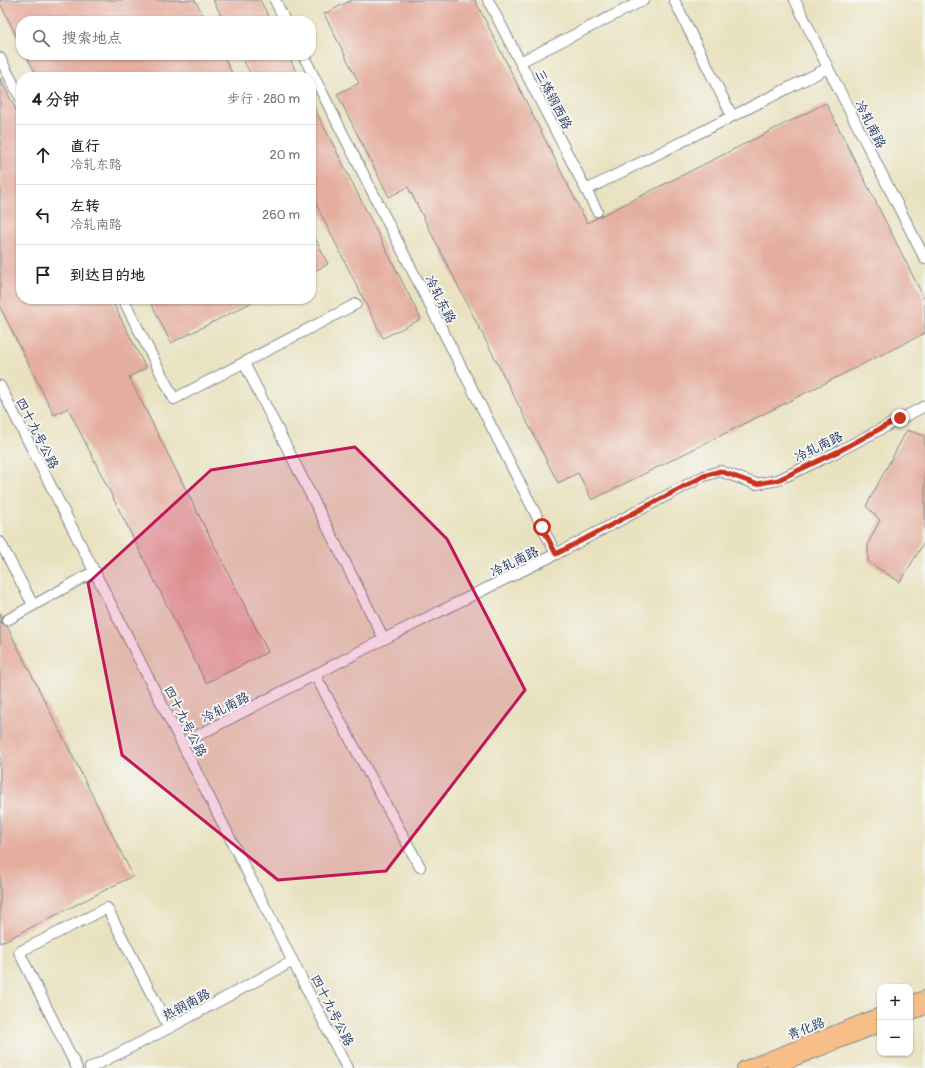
<!DOCTYPE html>
<html lang="zh">
<head>
<meta charset="utf-8">
<style>
  body { margin:0; font-family:Pangolin,"LXGW WenKai TC",sans-serif; background:#f6f6f6; color:#222 }
  .controls { position:absolute; right:12px; bottom:12px; display:grid; overflow:hidden; border-radius:8px; box-shadow:0 1px 3px #0004 }
  .controls button { width:36px; height:36px; display:grid; place-items:center; padding:0; border:0; border-bottom:1px solid #e0e0e0; background:#fff; color:#222; font:20px sans-serif }
  .stop { position:absolute; width:12px; height:12px; margin:-9px; border:3px solid #c8321e; border-radius:50%; background:#fff }
  .stop.end { background:#c8321e; border-color:#fff; box-shadow:0 1px 4px #0008 }
  .list { margin:0; padding:0; list-style:none }
  h2 { display:flex; justify-content:space-between; align-items:center; height:52px; margin:0; padding:0 16px; font-size:17px }
  h2 small { font-size:13px; font-weight:400; color:#767676 }
  .list li { display:grid; grid-template-columns:26px 1fr auto; gap:12px; align-items:center; box-sizing:border-box; height:60px; padding:0 16px; border-top:1px solid #e0e0e0 }
  .list b { display:block; font-size:15px; white-space:nowrap }
  .list p { margin:0; font-size:13px; white-space:nowrap; color:#767676 }
  .list em { font-size:13px; font-style:normal; color:#767676 }
  .icon { flex:none; width:22px; height:22px; fill:none; stroke:currentColor; stroke-width:2; stroke-linecap:round; stroke-linejoin:round }
  .map { position:relative; flex:none; width:925px; height:1068px; overflow:hidden }
  .search { position:absolute; background:#fff; box-shadow:0 1px 3px #0004; left:16px; top:16px; width:300px; height:44px; display:flex; align-items:center; gap:10px; box-sizing:border-box; padding:0 14px; border-radius:16px; color:#767676; font-size:15px }
  .panel { position:absolute; background:#fff; box-shadow:0 1px 3px #0004; left:16px; top:72px; width:300px; height:232px; border-radius:16px }
  .map>svg:first-child { display:block }
  .building { fill:#e4ad9e }
  .lines { fill:none; stroke-linecap:round; stroke-linejoin:round }
  .minor-casing { stroke:#82888f; stroke-width:12 }
  .major-casing { stroke:#82888f; stroke-width:14 }
  .minor { stroke:#fff; stroke-width:10 }
  .major { stroke:#f7be87; stroke-width:12 }
  .route { stroke:#c8321e; stroke-width:5 }
  .marked { fill:#c2185b; fill-opacity:0.2; stroke:#c2185b; stroke-width:3; stroke-linejoin:round }
  .labels { text-anchor:middle; stroke-width:4; stroke-linejoin:round; paint-order:stroke }
  .street-label { font-size:13px; fill:#1b2f5e; stroke:#f6f6f2 }
</style>
</head>
<body>
<div class="map">
<svg width="925" height="1068" viewBox="0 0 925 1068">
  <rect width="100%" height="100%" fill="#f6f6f2"/>
  <filter id="ink" filterUnits="userSpaceOnUse"><feTurbulence type="fractalNoise" baseFrequency=".025" numOctaves="2"/><feDisplacementMap in="SourceGraphic" scale="8" xChannelSelector="R" yChannelSelector="G"/><feConvolveMatrix kernelMatrix="1 2 1 2 8 2 1 2 1" color-interpolation-filters="sRGB"/></filter>
  <filter id="wash" filterUnits="userSpaceOnUse"><feTurbulence type="fractalNoise" baseFrequency=".012" numOctaves="4" result="noise"/><feDisplacementMap in="SourceGraphic" scale="16" xChannelSelector="R" yChannelSelector="G"/><feGaussianBlur stdDeviation="0.9" result="paint"/><feColorMatrix in="noise" values="0 0 0 0 0 0 0 0 0 0 0 0 0 0 0 0 0 1.4 0 .05"/><feComposite in="paint" operator="in"/></filter>
  <g filter="url(#wash)">
    <rect width="100%" height="100%" fill="#e9e2c0"/>
    <g id="blocks">
      <g class="building">
        <path d="M0,0H195L206,21H21V45L0,3Z"/>
        <path d="M213,0H260L271,21H224Z"/>
        <path d="M352,0H475L587,223L826,103L925,300V333L592,500L578,473L558,483L408,187L389,197L337,94L359,83L324,14Z"/>
        <path d="M26,55H223L234,77H37Z"/>
        <path d="M241,55H288L299,77H252Z"/>
        <path d="M0,78L21,120V299H111L146,368L129,377L268,652L206,683L68,408L54,415L0,307Z"/>
        <path d="M311,101L421,319L383,338L311,194Z"/>
        <path d="M311,230L328,264L311,273Z"/>
        <path d="M149,299H259L171,343Z"/>
        <path d="M907,430L925,436V541L900,582L868,562V544L880,520L866,506Z"/>
        <path d="M0,613L2,616L1,623L7,626L133,876L0,943Z"/>
      </g>
    </g>
  </g>
  <g filter="url(#ink)">
    <use href="#blocks" fill-opacity="0" stroke="#82888f" stroke-width="1"/>
    <g class="lines">
      <defs>
        <g id="minor">
          <path d="M275,0L285,21"/>
          <path d="M488,0L597,211"/>
          <path d="M674,0L732,116"/>
          <path d="M795,0L828,68L925,259"/>
          <path d="M303,55L556,554"/>
          <path d="M0,58L21,99"/>
          <path d="M520,62L644,0"/>
          <path d="M586,190L828,68"/>
          <path d="M123,299L174,399L356,304"/>
          <path d="M244,363L384,639"/>
          <path d="M0,386L347,1068"/>
          <path d="M0,542L33,605"/>
          <path d="M7,620L95,571"/>
          <path d="M315,675L420,867"/>
          <path d="M183,743L384,639L556,554L704,476L720,471L756,484L778,480L839,451L925,406"/>
          <path d="M77,1068L19,952L107,908L169,1028"/>
          <path d="M90,1068L169,1028L293,961"/>
        </g>
        <g id="major">
          <path d="M910,1002L925,997"/>
          <path d="M910,1014L925,1008"/>
          <path d="M743,1068L880,1014"/>
          <path d="M773,1068L880,1026"/>
        </g>
      </defs>
      <use href="#minor" class="minor-casing"/>
      <use href="#major" class="major-casing"/>
      <use href="#minor" class="minor"/>
      <use href="#major" class="major"/>
    </g>
  </g>
  <g class="lines" filter="url(#ink)">
    <path class="route" d="M542,527L556,554L704,476L720,471L756,484L778,480L839,451L900,418"/>
  </g>
  <path class="marked" d="M355,447L447,539L525,690L386,871L278,880L122,755L88,583L211,470Z"/>
  <g class="labels">
    <g class="street-label">
      <text transform="translate(554 99) rotate(63)" y="5">三炼钢西路</text>
      <text transform="translate(871 124) rotate(63)" y="5">冷轧南路</text>
      <text transform="translate(441 299) rotate(63)" y="5">冷轧东路</text>
      <text transform="translate(38 433) rotate(63)" y="5">四十九号公路</text>
      <text transform="translate(818 446) rotate(-26)" y="5">冷轧南路</text>
      <text transform="translate(514 561) rotate(-26)" y="5">冷轧南路</text>
      <text transform="translate(225 707) rotate(-27)" y="5">冷轧南路</text>
      <text transform="translate(186 721) rotate(63)" y="5">四十九号公路</text>
      <text transform="translate(186 1004) rotate(-28)" y="5">热钢南路</text>
      <text transform="translate(333 1010) rotate(63)" y="5">四十九号公路</text>
      <text transform="translate(806 1028) rotate(-21)" y="5">青化路</text>
    </g>
  </g>
</svg>
<div class="controls">
<button>+</button>
<button>−</button>
</div>
<div class="stop" style="left:542px;top:527px"></div>
<div class="stop end" style="left:900px;top:418px"></div>
<div class="search"><svg class="icon" aria-label="search" viewBox="0 0 24 24"><circle cx="10" cy="10" r="6"/><path d="M15 15l6 6"/></svg>搜索地点</div>
<section class="panel">
<h2>4 分钟<small>步行 · 280 m</small></h2>
<ul class="list">
<li><svg class="icon" aria-label="ahead" viewBox="0 0 24 24"><path d="M12 20V5M6 11l6-6 6 6"/></svg><div><b>直行</b><p>冷轧东路</p></div><em>20 m</em></li>
<li><svg class="icon" aria-label="left" viewBox="0 0 24 24"><path d="M17 20v-9H6M10 6l-5 5 5 5"/></svg><div><b>左转</b><p>冷轧南路</p></div><em>260 m</em></li>
<li><svg class="icon" aria-label="arrive" viewBox="0 0 24 24"><path d="M6 21V4h12l-3 4 3 4H6"/></svg><div><b>到达目的地</b></div></li>
</ul>
</section>
</div>
</body>
</html>
